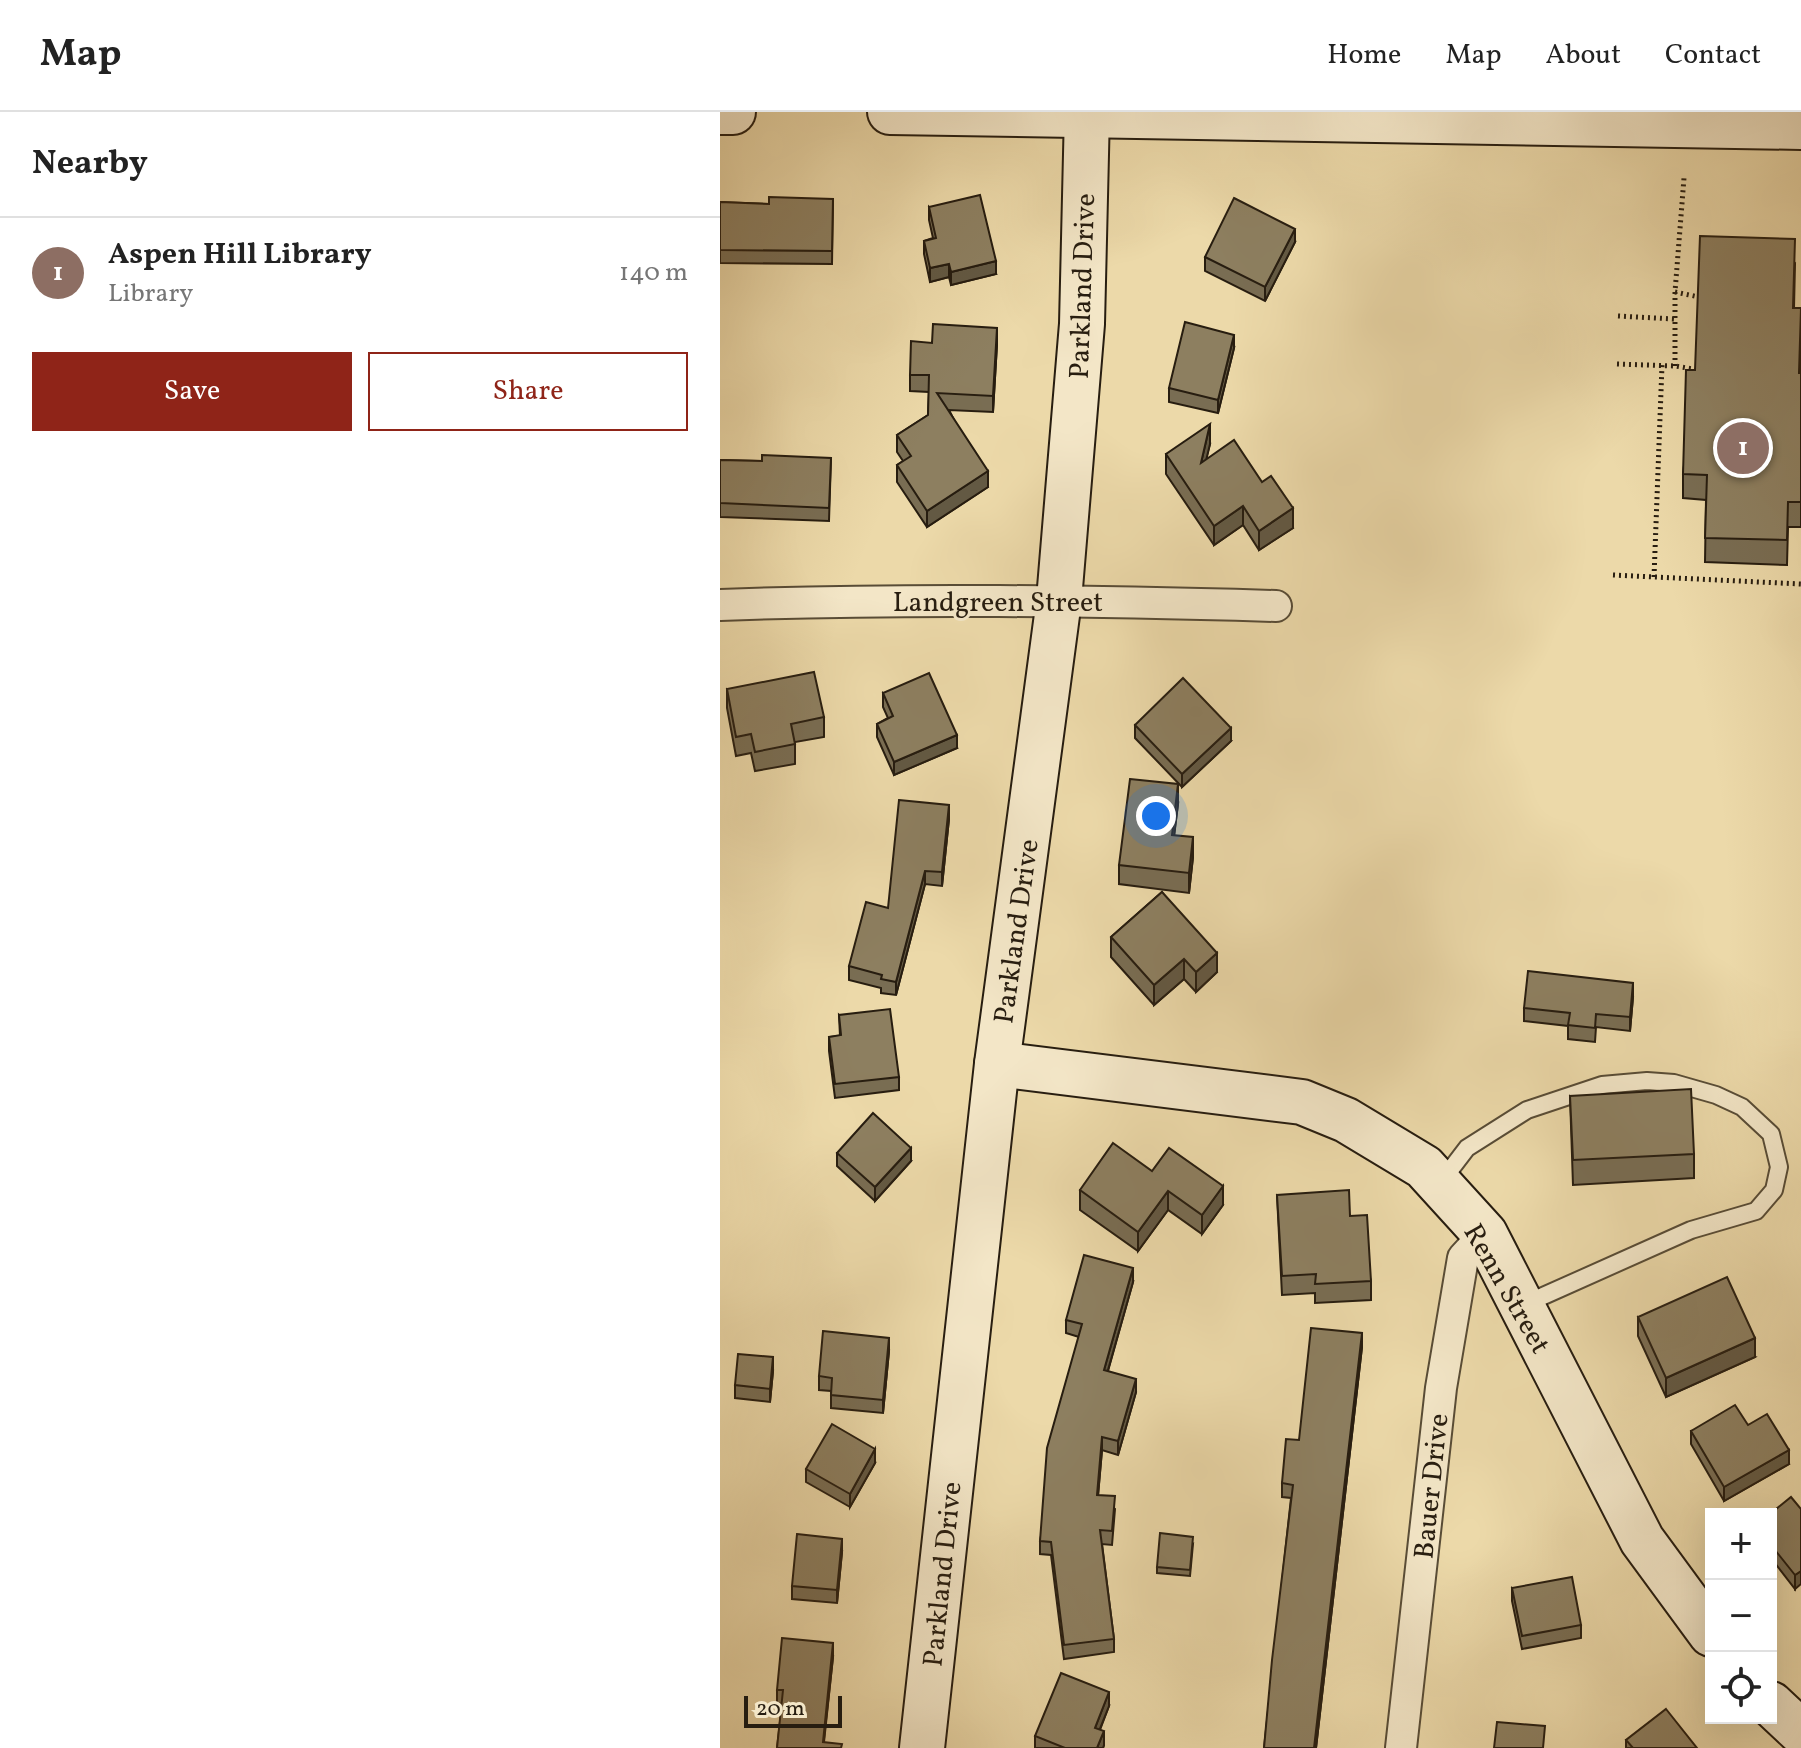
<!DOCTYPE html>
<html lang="en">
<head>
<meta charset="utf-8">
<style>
  body { margin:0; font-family:Vollkorn,serif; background:#f6f6f6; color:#222 }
  .controls { position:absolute; right:24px; bottom:24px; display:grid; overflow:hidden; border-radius:0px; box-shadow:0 8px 32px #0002 }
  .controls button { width:72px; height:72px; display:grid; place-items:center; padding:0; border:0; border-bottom:2px solid #e0e0e0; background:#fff; color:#222; font:40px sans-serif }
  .scale { position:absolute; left:24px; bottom:20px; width:98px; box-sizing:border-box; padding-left:8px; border:4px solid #271d10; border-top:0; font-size:22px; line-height:28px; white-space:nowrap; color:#271d10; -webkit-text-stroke:6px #f3e6c7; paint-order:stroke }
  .you { position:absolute; left:436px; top:704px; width:28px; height:28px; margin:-20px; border:6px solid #fff; border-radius:50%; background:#1a73e8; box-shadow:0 0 0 12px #1a73e833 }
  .badge { display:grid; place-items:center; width:52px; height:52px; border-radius:50%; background:#8f2418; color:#fff; font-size:26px; font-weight:700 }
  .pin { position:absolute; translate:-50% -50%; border:4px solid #fff; box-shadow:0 2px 8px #0006 }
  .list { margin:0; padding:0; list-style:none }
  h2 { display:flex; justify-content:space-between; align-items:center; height:104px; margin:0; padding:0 32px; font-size:34px }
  h2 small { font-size:26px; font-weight:400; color:#767676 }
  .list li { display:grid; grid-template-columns:52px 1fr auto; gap:24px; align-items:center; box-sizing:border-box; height:112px; padding:0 32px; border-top:2px solid #e0e0e0 }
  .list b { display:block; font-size:30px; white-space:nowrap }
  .list p { margin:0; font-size:26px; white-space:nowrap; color:#767676 }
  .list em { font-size:26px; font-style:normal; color:#767676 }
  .actions { display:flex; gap:16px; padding:24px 32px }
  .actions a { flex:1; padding:18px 0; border:2px solid #8f2418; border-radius:0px; text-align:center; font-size:28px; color:#8f2418 }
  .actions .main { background:#8f2418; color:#fff }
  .icon { flex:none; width:44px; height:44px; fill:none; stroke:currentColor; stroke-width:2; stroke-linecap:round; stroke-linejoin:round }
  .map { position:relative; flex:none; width:1081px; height:1636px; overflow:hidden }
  header { display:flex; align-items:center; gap:48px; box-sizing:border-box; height:112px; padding:0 40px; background:#fff; border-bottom:2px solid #e0e0e0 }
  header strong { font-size:38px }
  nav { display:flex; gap:44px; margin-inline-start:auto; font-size:28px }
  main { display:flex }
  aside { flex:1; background:#fff }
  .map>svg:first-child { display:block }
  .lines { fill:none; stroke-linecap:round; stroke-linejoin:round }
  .lane-casing { stroke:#584c36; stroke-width:20 }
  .street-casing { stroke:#584c36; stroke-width:34 }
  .secondary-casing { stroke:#271d10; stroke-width:48 }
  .path { stroke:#271d10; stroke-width:5; stroke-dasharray:2 4; stroke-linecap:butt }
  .lane { stroke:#f3e6c7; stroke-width:16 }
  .street { stroke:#f3e6c7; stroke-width:30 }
  .secondary { stroke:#f3e6c7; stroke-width:44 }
  .wall { fill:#796d53; stroke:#271d10; stroke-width:2 }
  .shaded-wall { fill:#635943; stroke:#271d10; stroke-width:2 }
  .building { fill:#8d7f60; stroke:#271d10; stroke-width:2 }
  .labels { text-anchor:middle; stroke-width:6; stroke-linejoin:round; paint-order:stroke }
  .street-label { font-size:28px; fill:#271d10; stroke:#f3e6c7 }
</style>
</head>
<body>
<header>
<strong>Map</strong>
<nav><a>Home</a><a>Map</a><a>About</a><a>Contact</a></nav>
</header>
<main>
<aside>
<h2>Nearby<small></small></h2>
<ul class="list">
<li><span class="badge" style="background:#8d6e63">1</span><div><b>Aspen Hill Library</b><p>Library</p></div><em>140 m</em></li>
</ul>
<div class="actions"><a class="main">Save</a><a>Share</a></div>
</aside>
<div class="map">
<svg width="1081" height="1636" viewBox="0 0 1081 1636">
  <rect width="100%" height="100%" fill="#ecd9a9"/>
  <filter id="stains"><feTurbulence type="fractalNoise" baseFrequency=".0025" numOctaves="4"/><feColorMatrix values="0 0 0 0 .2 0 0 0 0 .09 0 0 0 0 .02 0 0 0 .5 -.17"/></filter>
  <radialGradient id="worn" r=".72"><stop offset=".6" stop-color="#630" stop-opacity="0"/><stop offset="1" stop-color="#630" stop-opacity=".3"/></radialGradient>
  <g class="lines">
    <defs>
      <path id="lane" d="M721,1070L747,1036L807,998L882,973L927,969L954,971L996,983L1022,995L1051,1022L1059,1055L1054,1078L1036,1099L971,1118L803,1193"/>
      <g id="street">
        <path d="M0,493C186,486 371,489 556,494"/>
        <path d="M681,1636L721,1276L743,1146L765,1122"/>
      </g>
      <g id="secondary">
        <path d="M0,0H13"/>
        <path d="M170,0L1081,15"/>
        <path d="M277,952L582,990L626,1008L704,1055L765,1122L922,1428L991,1522"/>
        <path d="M1051,1592L1081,1620"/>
        <path d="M202,1636L277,952L339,488L362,212L367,0"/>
      </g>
    </defs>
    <use href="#lane" class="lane-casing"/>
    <use href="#street" class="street-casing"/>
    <use href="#secondary" class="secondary-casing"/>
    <g class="path">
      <path d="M955,180L979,185"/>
      <path d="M898,204L954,207"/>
      <path d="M897,252L955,254L979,258"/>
      <path d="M955,254V180L964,66"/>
      <path d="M893,463L1081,472"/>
      <path d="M934,465L942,253"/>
    </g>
    <use href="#lane" class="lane"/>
    <use href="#street" class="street"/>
    <use href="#secondary" class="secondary"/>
  </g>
  <g class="wall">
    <path d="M113,87L112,152L0,151V90L49,92Z"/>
    <path d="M209,95L276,162L231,173L229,165L210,170L204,142V129L213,126L209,108Z"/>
    <path d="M575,130L545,189L485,159V145Z"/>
    <path d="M1075,152L1074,196L1081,197L1080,261H1081V415H1068L1067,453L985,450L986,388L963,386V362L975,258Z"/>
    <path d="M212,231L277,232L273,300L229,298L268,375L207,415L177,370V353L183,349L177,340V323L208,303L209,280L190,279V263Z"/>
    <path d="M514,236L498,301L449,290V276Z"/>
    <path d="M490,332L486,347L542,370L573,416L539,438L523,413L494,433L446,362V342Z"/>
    <path d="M111,346L109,409L0,405V348L42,349Z"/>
    <path d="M7,577L104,605V625L75,630V652L35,659L31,641L16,644L7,596Z"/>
    <path d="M163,581L237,636L174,663L157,625V612L168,606L163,595Z"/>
    <path d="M415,613L511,629L462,675L415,626Z"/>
    <path d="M458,692L454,723L473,745L469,781L399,772V753Z"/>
    <path d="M229,707L222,774L205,772L176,883L161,881V876L129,868V854Z"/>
    <path d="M442,780L497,860L476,880L464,867L434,893L391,845V825Z"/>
    <path d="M913,885L910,919L876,915L875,930L848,927V914L804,909V896Z"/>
    <path d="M119,903L179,965V978L115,986L109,939V925L120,924Z"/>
    <path d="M850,984L974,1042V1066L853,1073Z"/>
    <path d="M117,1041L191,1049L155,1089L117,1054Z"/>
    <path d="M432,1059L503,1093L482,1122L448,1098L418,1139L360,1098V1078Z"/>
    <path d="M557,1083L630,1104L651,1169V1188L595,1191V1181L562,1183Z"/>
    <path d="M413,1170L388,1259L416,1280L398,1343L382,1338L378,1383L395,1397L392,1433L382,1432L394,1527V1540L344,1547L331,1443L320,1442V1429L359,1225L346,1221V1208Z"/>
    <path d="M918,1205L1035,1245L946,1285L918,1224Z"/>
    <path d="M642,1235L596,1636H544L571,1386L562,1385V1371L579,1328Z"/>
    <path d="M169,1239L163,1301L111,1296V1279L99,1278V1264Z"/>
    <path d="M53,1259L50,1290L15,1286V1273Z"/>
    <path d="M1028,1313L1069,1352L1004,1389L971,1332V1319Z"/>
    <path d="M155,1351L130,1395L86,1370V1357Z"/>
    <path d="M1081,1397L1075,1477L1051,1446V1402Z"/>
    <path d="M473,1432L470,1464L437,1461V1455Z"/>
    <path d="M122,1440L117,1491L72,1487V1474Z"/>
    <path d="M792,1476L861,1513V1526L802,1537L792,1489Z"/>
    <path d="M113,1545L104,1630L57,1636L62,1592L57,1591V1578Z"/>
    <path d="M389,1594L380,1618L384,1633L383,1636H315V1624Z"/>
    <path d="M906,1628L977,1636H906Z"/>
  </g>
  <g class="shaded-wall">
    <path d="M575,117V130L545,189V175Z"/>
    <path d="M276,149V162L231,173V160Z"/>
    <path d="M229,152V165L210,170V156Z"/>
    <path d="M277,216V232L273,300V284Z"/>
    <path d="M514,223V236L498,301V288Z"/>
    <path d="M490,312V332L481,370V351Z"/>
    <path d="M268,359V375L207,415V399Z"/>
    <path d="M523,394V413L494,433V414Z"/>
    <path d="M573,396V416L539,438V419Z"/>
    <path d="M511,616V629L462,675V662Z"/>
    <path d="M237,623V636L174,663V650Z"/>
    <path d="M458,672V692L452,742V723Z"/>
    <path d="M229,693V707L222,774V760Z"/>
    <path d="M473,725V745L469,781V761Z"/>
    <path d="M205,759V772L176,883V870Z"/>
    <path d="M497,841V860L476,880V860Z"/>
    <path d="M464,847V867L434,893V873Z"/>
    <path d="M913,871V885L910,919V905Z"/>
    <path d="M191,1036V1049L155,1089V1075Z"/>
    <path d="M503,1074V1093L482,1122V1103Z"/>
    <path d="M448,1079V1098L418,1139V1120Z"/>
    <path d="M413,1156V1170L384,1272V1258Z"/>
    <path d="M642,1221V1235L596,1636H594Z"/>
    <path d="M169,1226V1239L163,1301V1288Z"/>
    <path d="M1035,1226V1245L946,1285V1266Z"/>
    <path d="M53,1245V1259L50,1290V1277Z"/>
    <path d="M416,1267V1280L398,1343V1329Z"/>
    <path d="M382,1325V1338L377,1396V1383Z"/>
    <path d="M155,1337V1351L130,1395V1382Z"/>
    <path d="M1069,1338V1352L1004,1389V1375Z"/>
    <path d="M122,1427V1440L117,1491V1478Z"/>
    <path d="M1081,1459V1472L1075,1477V1463Z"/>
    <path d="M113,1531V1545L103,1636Z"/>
    <path d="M389,1580V1594L375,1629V1616Z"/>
    <path d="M384,1619V1633L383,1636H377Z"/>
  </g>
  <g class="building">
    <path d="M260,83L276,149L231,160L229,152L210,156L204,129L216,126L209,95Z"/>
    <path d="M49,85L113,87L112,139L0,138V90L49,92Z"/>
    <path d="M514,86L575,117L545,175L485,145Z"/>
    <path d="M980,124L1075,127L1073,196H1081L1079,261H1081V390H1068L1067,428L985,426L987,363L963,362L966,258H975Z"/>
    <path d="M465,210L514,223L498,288L449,276Z"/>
    <path d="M213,212L277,216L273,284L217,281L268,359L207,399L177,353L191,344L177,323L208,303L209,263H190L191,229L212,231Z"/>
    <path d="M490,312L481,351L514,328L542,370L551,364L573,396L539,419L523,394L494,414L446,342Z"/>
    <path d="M42,343L111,346L109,396L0,391V348L42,349Z"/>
    <path d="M94,560L104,605L71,612L75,632L35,640L31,622L16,625L7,577Z"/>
    <path d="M209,561L237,623L174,650L157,612L173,604L163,581Z"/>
    <path d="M463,566L511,616L462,662L415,613Z"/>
    <path d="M410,667L458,672L452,723L473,725L469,761L399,753Z"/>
    <path d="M179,688L229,693L222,760L205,759L176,870L161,867L162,863L129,854L146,790L168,796Z"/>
    <path d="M442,780L497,841L476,860L464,847L434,873L391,825Z"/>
    <path d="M808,859L913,871L910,905L876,902L875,916L848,913L850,901L804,896Z"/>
    <path d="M170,897L179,965L115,972L109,925L121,923L119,903Z"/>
    <path d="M971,977L974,1042L853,1048L850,984Z"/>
    <path d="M153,1001L191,1036L155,1075L117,1041Z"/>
    <path d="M393,1031L432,1059L449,1036L503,1074L482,1103L448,1079L418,1120L360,1078Z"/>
    <path d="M629,1078L630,1104L647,1103L651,1169L595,1172L596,1162L562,1164L557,1083Z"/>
    <path d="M364,1143L413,1156L384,1258L416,1267L398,1329L382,1325L377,1383L395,1384L392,1419L380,1418L394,1527L344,1533L331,1430L320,1429L327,1336L362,1212L346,1208Z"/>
    <path d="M1007,1165L1035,1226L946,1266L918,1205Z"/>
    <path d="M591,1216L642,1221L594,1636H544L552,1548L573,1373L562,1371L566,1327L579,1328Z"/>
    <path d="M103,1219L169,1226L163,1288L111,1283L112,1266L99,1264Z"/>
    <path d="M18,1242L53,1245L50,1277L15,1273Z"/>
    <path d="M1015,1293L1028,1313L1047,1302L1069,1338L1004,1375L971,1319Z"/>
    <path d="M112,1312L155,1337L130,1382L86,1357Z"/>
    <path d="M1071,1385L1081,1397V1459L1075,1463L1051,1433V1402H1050Z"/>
    <path d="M440,1421L473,1425L470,1458L437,1455Z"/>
    <path d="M77,1422L122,1427L117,1478L72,1474Z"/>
    <path d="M852,1465L861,1513L802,1524L792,1476Z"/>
    <path d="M62,1526L113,1531L103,1630L122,1632L121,1636H57L63,1578H57Z"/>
    <path d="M341,1561L389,1580L375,1616L384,1619L377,1636H345L315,1624Z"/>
    <path d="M946,1597L977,1636H913L906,1628Z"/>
    <path d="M777,1610L825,1614L823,1636H774Z"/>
  </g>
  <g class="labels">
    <g class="street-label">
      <text transform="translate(361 174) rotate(-88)" y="10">Parkland Drive</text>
      <text x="278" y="499">Landgreen Street</text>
      <text transform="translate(295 819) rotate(-82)" y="10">Parkland Drive</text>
      <text transform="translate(788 1176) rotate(60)" y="10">Renn Street</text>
      <text transform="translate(710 1374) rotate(-84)" y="10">Bauer Drive</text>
      <text transform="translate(221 1462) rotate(-84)" y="10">Parkland Drive</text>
    </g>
  </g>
  <rect width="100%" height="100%" filter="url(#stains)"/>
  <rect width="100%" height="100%" fill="url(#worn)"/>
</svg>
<div class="controls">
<button>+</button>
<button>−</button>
<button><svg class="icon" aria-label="locate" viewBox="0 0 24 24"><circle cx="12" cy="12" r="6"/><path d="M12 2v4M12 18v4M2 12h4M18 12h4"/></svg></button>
</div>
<div class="scale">20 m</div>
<div class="you"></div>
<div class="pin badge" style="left:1023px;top:336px;background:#8d6e63">1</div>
</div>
</main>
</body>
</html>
